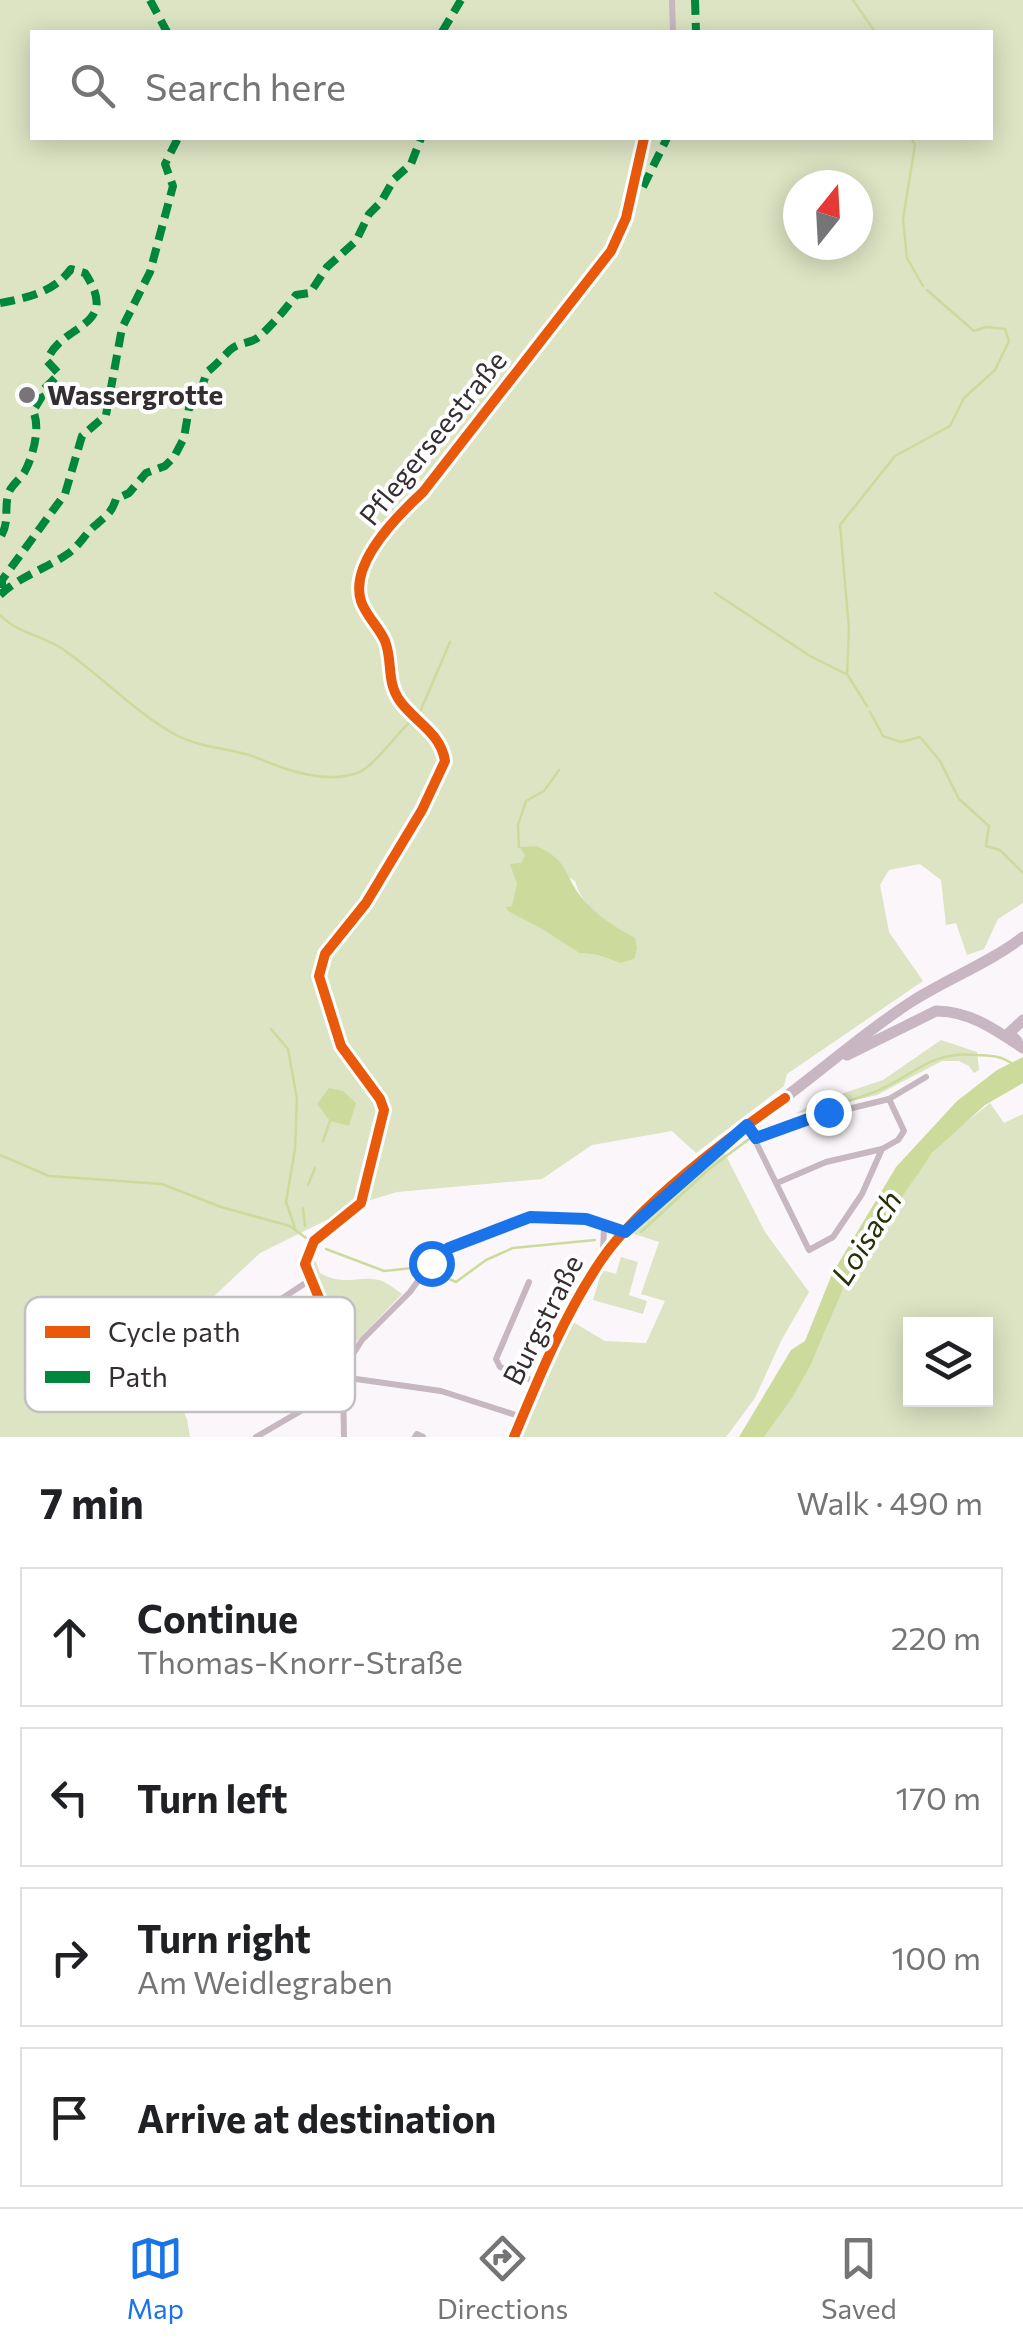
<!DOCTYPE html>
<html lang="en">
<head>
<meta charset="utf-8">
<style>
  body { margin:0; font-family:Commissioner,sans-serif; background:#f6f6f6; color:#202124 }
  .controls { position:absolute; right:30px; bottom:30px; display:grid; overflow:hidden; border-radius:0px; box-shadow:0 5px 25px #0003 }
  .controls button { width:90px; height:90px; display:grid; place-items:center; padding:0; border:0; border-bottom:2px solid #e0e0e0; background:#fff; color:#202124; font:50px sans-serif }
  .compass { position:absolute; left:783px; top:170px; width:90px; height:90px; border-radius:50%; background:#fff; box-shadow:0 5px 25px #0003; rotate:18deg }
  .stop { position:absolute; width:30px; height:30px; margin:-22px; border:8px solid #1a73e8; border-radius:50%; background:#fff }
  .stop.end { background:#1a73e8; border-color:#fff; box-shadow:0 2px 10px #0008 }
  .list { margin:0; padding:0; list-style:none }
  h2 { display:flex; justify-content:space-between; align-items:center; height:130px; margin:0; padding:0 40px; font-size:42px }
  h2 small { font-size:32px; font-weight:400; color:#757577 }
  .list li { display:grid; grid-template-columns:65px 1fr auto; gap:30px; align-items:center; box-sizing:border-box; height:140px; margin:0 20px 20px; padding:0 20px; border:2px solid #e0e0e0; border-radius:0px }
  .list b { display:block; font-size:38px; white-space:nowrap }
  .list p { margin:0; font-size:32px; white-space:nowrap; color:#757577 }
  .list em { font-size:32px; font-style:normal; color:#757577 }
  .icon { flex:none; width:55px; height:55px; fill:none; stroke:currentColor; stroke-width:2; stroke-linecap:round; stroke-linejoin:round }
  .map { position:relative; flex:none; width:1023px; height:1437px; overflow:hidden }
  .search { position:absolute; background:#fff; box-shadow:0 5px 25px #0003; left:30px; right:30px; top:30px; height:110px; display:flex; align-items:center; gap:25px; box-sizing:border-box; padding:0 35px; border-radius:0px; color:#757577; font-size:38px }
  .sheet { height:770px; background:#fff }
  nav { display:flex; justify-content:space-around; align-items:center; box-sizing:border-box; height:140px; border-top:2px solid #e0e0e0; background:#fff; font-size:28px; color:#757577 }
  nav a { display:grid; justify-items:center; gap:5px }
  nav .on { color:#1a73e8 }
  .map>svg:first-child { display:block }
  .green { fill:#dce4c3; fill-rule:evenodd }
  .water { fill:#ccdb9c }
  .lines { fill:none; stroke-linecap:round; stroke-linejoin:round }
  .stream { stroke:#ccdb9c; stroke-width:2.5 }
  .street { stroke:#c6b7c0; stroke-width:6 }
  .primary { stroke:#c8b6c2; stroke-width:11 }
  .quiet { stroke:#00873e; stroke-width:8; stroke-dasharray:15 8; stroke-linecap:butt }
  .cycleway-casing { stroke:#fff; stroke-width:16 }
  .cycleway { stroke:#e8590c; stroke-width:10 }
  .route { stroke:#1a73e8; stroke-width:12 }
  .poi-dot { fill:#7a7478; stroke:#fff; stroke-width:4 }
  .labels { text-anchor:middle; stroke-width:8; stroke-linejoin:round; paint-order:stroke }
  .poi-label { font-size:28px; font-weight:bold; fill:#342e32; stroke:#fff; text-anchor:start }
  .street-label { font-size:28px; fill:#342e32; stroke:#fff }
  .water-label { font-size:30px; font-style:italic; fill:#273009; stroke:#fff }
  .key { fill:#fff; stroke:#c2c0c2; stroke-width:2.5 }
  .key-label { font-size:28px; fill:#342e32 }
</style>
</head>
<body>
<div class="map">
<svg width="1023" height="1437" viewBox="0 0 1023 1437">
  <rect width="100%" height="100%" fill="#fbf6f9"/>
  <g class="green">
    <path d="M0,0H1023V903L998,919L984,949L967,955L956,923L946,925L941,880L920,864L889,870L880,885L889,932L923,981L787,1074L784,1086L696,1153L672,1131L592,1145L542,1179L397,1192L361,1203L260,1253L212,1298L155,1341L187,1419L190,1437H0ZM32,32H990V138H32ZM798,185H858V245H798ZM520,848L575,881C583,910 610,923 635,938L620,963L598,955L579,953L512,907L526,854Z"/>
    <path d="M941,1040L977,1052L979,1070L974,1073L969,1066L959,1061H942L877,1095L795,1114L814,1103L883,1080Z"/>
    <path d="M990,1103L1004,1123L1023,1114V1437H764C799,1391 818,1340 843,1289C865,1243 901,1193 932,1154C948,1134 971,1119 990,1103ZM910,1324H986V1400H910Z"/>
    <path d="M723,1150L765,1232L809,1292L781,1341L755,1398L726,1437H514L568,1319L605,1341L646,1343L665,1301L641,1294L659,1242L625,1231L675,1185Z"/>
    <path d="M312,1252L320,1273C346,1287 357,1275 379,1280C387,1282 396,1290 402,1294L351,1347L342,1342L309,1270Z"/>
    <path d="M621,1257L638,1262L629,1295L647,1301L643,1314L593,1300L602,1270L616,1274Z"/>
  </g>
  <g class="water">
    <path d="M537,846C572,863 563,876 583,899C597,916 616,927 635,938L637,949L634,959L620,963L598,955L579,953L544,930L508,911L506,907L512,906L517,884L510,864L521,863L525,855L519,847Z"/>
    <path d="M1023,1057V1083L985,1105L933,1152L861,1256L843,1289L810,1366L792,1398L764,1437H739L791,1350L805,1341L832,1274L896,1167L957,1101L997,1070Z"/>
    <path d="M329,1088L343,1091L356,1103L349,1126L330,1121L317,1104Z"/>
  </g>
  <g class="lines">
    <g class="stream">
      <path d="M853,0L875,32"/>
      <path d="M911,138L915,145L903,219L907,258L923,286"/>
      <path d="M715,593L810,656L846,674"/>
      <path d="M0,615C17,633 41,635 61,648C101,675 135,713 178,736C204,749 234,748 260,759C288,771 326,784 357,773C373,768 397,733 412,720"/>
      <path d="M867,706L847,674L849,629L840,525L895,456L950,426L964,398L995,370L1009,341L1005,329L986,327L974,331L927,290"/>
      <path d="M420,712L450,642"/>
      <path d="M870,712L883,736L901,742L920,737L940,761L959,799L989,826L986,846L1000,850L1023,873"/>
      <path d="M519,847L518,825L526,801L544,791L559,770"/>
      <path d="M271,1029L288,1049L297,1099L295,1149L286,1202L295,1228"/>
      <path d="M759,1133C796,1117 832,1107 869,1094C911,1080 927,1050 976,1055C992,1056 999,1055 1013,1064"/>
      <path d="M323,1141L330,1121"/>
      <path d="M0,1155L49,1176L162,1184L221,1207L290,1226L310,1241"/>
      <path d="M308,1185L315,1168"/>
      <path d="M303,1208L305,1226"/>
      <path d="M641,1232L709,1169L749,1139"/>
      <path d="M326,1249L384,1271L423,1267"/>
      <path d="M445,1277L456,1282L486,1260L513,1248L595,1240"/>
    </g>
    <g class="street">
      <path d="M672,0L673,32"/>
      <path d="M748,1126L809,1250L833,1237L862,1194L882,1149L898,1140L904,1131L889,1099"/>
      <path d="M756,1139L799,1121L889,1099L926,1077"/>
      <path d="M777,1183L826,1162L882,1149"/>
      <path d="M603,1254L604,1226"/>
      <path d="M529,1282L496,1359L500,1367L538,1383"/>
      <path d="M170,1372L310,1280"/>
      <path d="M343,1376L339,1347L305,1264L314,1241L361,1203L384,1110L380,1099L341,1046L319,976L325,954L366,903L422,810L445,761C441,733 415,722 400,701C386,682 393,661 385,641C379,627 366,616 361,601C349,563 398,515 423,492L611,251L626,218L644,138"/>
      <path d="M256,1437L335,1391L343,1383L356,1379L441,1391L522,1417"/>
      <path d="M344,1437L343,1383L348,1362L362,1340L410,1292L436,1256L530,1217L586,1219L625,1231"/>
      <path d="M415,1437L417,1434L423,1437"/>
    </g>
    <g class="primary">
      <path d="M1017,1041L1009,1033L1023,1020"/>
      <path d="M847,1055L936,1011C970,1011 996,1030 1023,1048"/>
      <path d="M514,1437C539,1377 565,1314 602,1260C641,1202 727,1140 784,1098C826,1067 866,1031 911,1002C947,979 989,963 1023,937"/>
    </g>
    <g class="quiet">
      <path d="M150,0L167,32"/>
      <path d="M695,0L696,32"/>
      <path d="M442,32L461,0"/>
      <path d="M643,187L667,138"/>
      <path d="M0,303C27,298 54,292 71,269L85,273C122,329 60,323 47,361L59,374L39,394L41,398L33,411C41,427 33,457 24,473C20,479 12,485 9,492C3,509 11,520 0,538"/>
      <path d="M2,588V580L65,494L82,436L106,415L122,328L150,272L173,186L165,164L178,138"/>
      <path d="M0,595C20,576 46,569 69,553C81,544 86,532 97,524C107,515 112,512 116,499L129,493L146,473L165,466L174,457L184,438L189,408L197,401L207,372C216,365 222,358 230,350C239,342 250,344 259,337C273,324 285,310 296,295L310,293L327,267L356,241L369,214L381,202L394,179L411,164L421,138"/>
    </g>
    <defs>
      <g id="cycleway">
        <path d="M343,1376L339,1347L305,1264L314,1241L361,1203L384,1110L380,1099L341,1046L319,976L325,954L366,903L422,810L445,761C441,733 415,722 400,701C386,682 393,661 385,641C379,627 366,616 361,601C349,563 398,515 423,492L611,251L626,218L644,138"/>
        <path d="M514,1437C539,1377 565,1313 602,1259C640,1204 729,1137 785,1098"/>
      </g>
    </defs>
    <use href="#cycleway" class="cycleway-casing"/>
    <use href="#cycleway" class="cycleway"/>
  </g>
  <g class="lines">
    <path class="route" d="M431,1263L449,1248L530,1217L586,1219L625,1232L747,1125L756,1138L828,1112"/>
  </g>
  <circle class="poi-dot" cx="27" cy="395" r="10"/>
  <g class="labels">
    <g class="poi-label">
      <text x="47" y="405">Wassergrotte</text>
    </g>
    <g class="street-label">
      <text transform="translate(433 438) rotate(-51)" y="10">Pflegerseestraße</text>
      <text transform="translate(543 1320) rotate(-63)" y="10">Burgstraße</text>
    </g>
    <g class="water-label">
      <text transform="translate(867 1238) rotate(-58)" y="10">Loisach</text>
    </g>
  </g>
  <rect x="25" y="1297" width="330" height="115" rx="15" class="key"/>
  <rect x="45" y="1326" width="45" height="12" fill="#e8590c"/>
  <rect x="45" y="1371" width="45" height="12" fill="#00873e"/>
  <g class="key-label">
    <text x="108" y="1342">Cycle path</text>
    <text x="108" y="1387">Path</text>
  </g>
</svg>
<div class="controls">
<button><svg class="icon" aria-label="layers" viewBox="0 0 24 24"><path d="M12 4l9 5-9 5-9-5zM3 14l9 5 9-5"/></svg></button>
</div>
<svg class="compass" viewBox="-18 -18 36 36"><path d="M0-13l5 13h-10z" fill="#e53935"/><path d="M0 13l5-13h-10z" fill="#757577"/></svg>
<div class="stop" style="left:431px;top:1263px"></div>
<div class="stop end" style="left:828px;top:1112px"></div>
<div class="search"><svg class="icon" aria-label="search" viewBox="0 0 24 24"><circle cx="10" cy="10" r="6"/><path d="M15 15l6 6"/></svg>Search here</div>
</div>
<section class="sheet">
<h2>7 min<small>Walk · 490 m</small></h2>
<ul class="list">
<li><svg class="icon" aria-label="ahead" viewBox="0 0 24 24"><path d="M12 20V5M6 11l6-6 6 6"/></svg><div><b>Continue</b><p>Thomas-Knorr-Straße</p></div><em>220 m</em></li>
<li><svg class="icon" aria-label="left" viewBox="0 0 24 24"><path d="M17 20v-9H6M10 6l-5 5 5 5"/></svg><div><b>Turn left</b></div><em>170 m</em></li>
<li><svg class="icon" aria-label="right" viewBox="0 0 24 24"><path d="M7 20v-9h11M14 6l5 5-5 5"/></svg><div><b>Turn right</b><p>Am Weidlegraben</p></div><em>100 m</em></li>
<li><svg class="icon" aria-label="arrive" viewBox="0 0 24 24"><path d="M6 21V4h12l-3 4 3 4H6"/></svg><div><b>Arrive at destination</b></div></li>
</ul>
</section>
<nav>
<a class="on"><svg class="icon" aria-label="map" viewBox="0 0 24 24"><path d="M3 6l6-2 6 2 6-2v14l-6 2-6-2-6 2zM9 4v14M15 6v14"/></svg>Map</a>
<a><svg class="icon" aria-label="directions" viewBox="0 0 24 24"><path d="M12 3l9 9-9 9-9-9zM9 14v-3h6M13 9l2 2-2 2"/></svg>Directions</a>
<a><svg class="icon" aria-label="saved" viewBox="0 0 24 24"><path d="M7 4h10v16l-5-4-5 4z"/></svg>Saved</a>
</nav>
</body>
</html>
